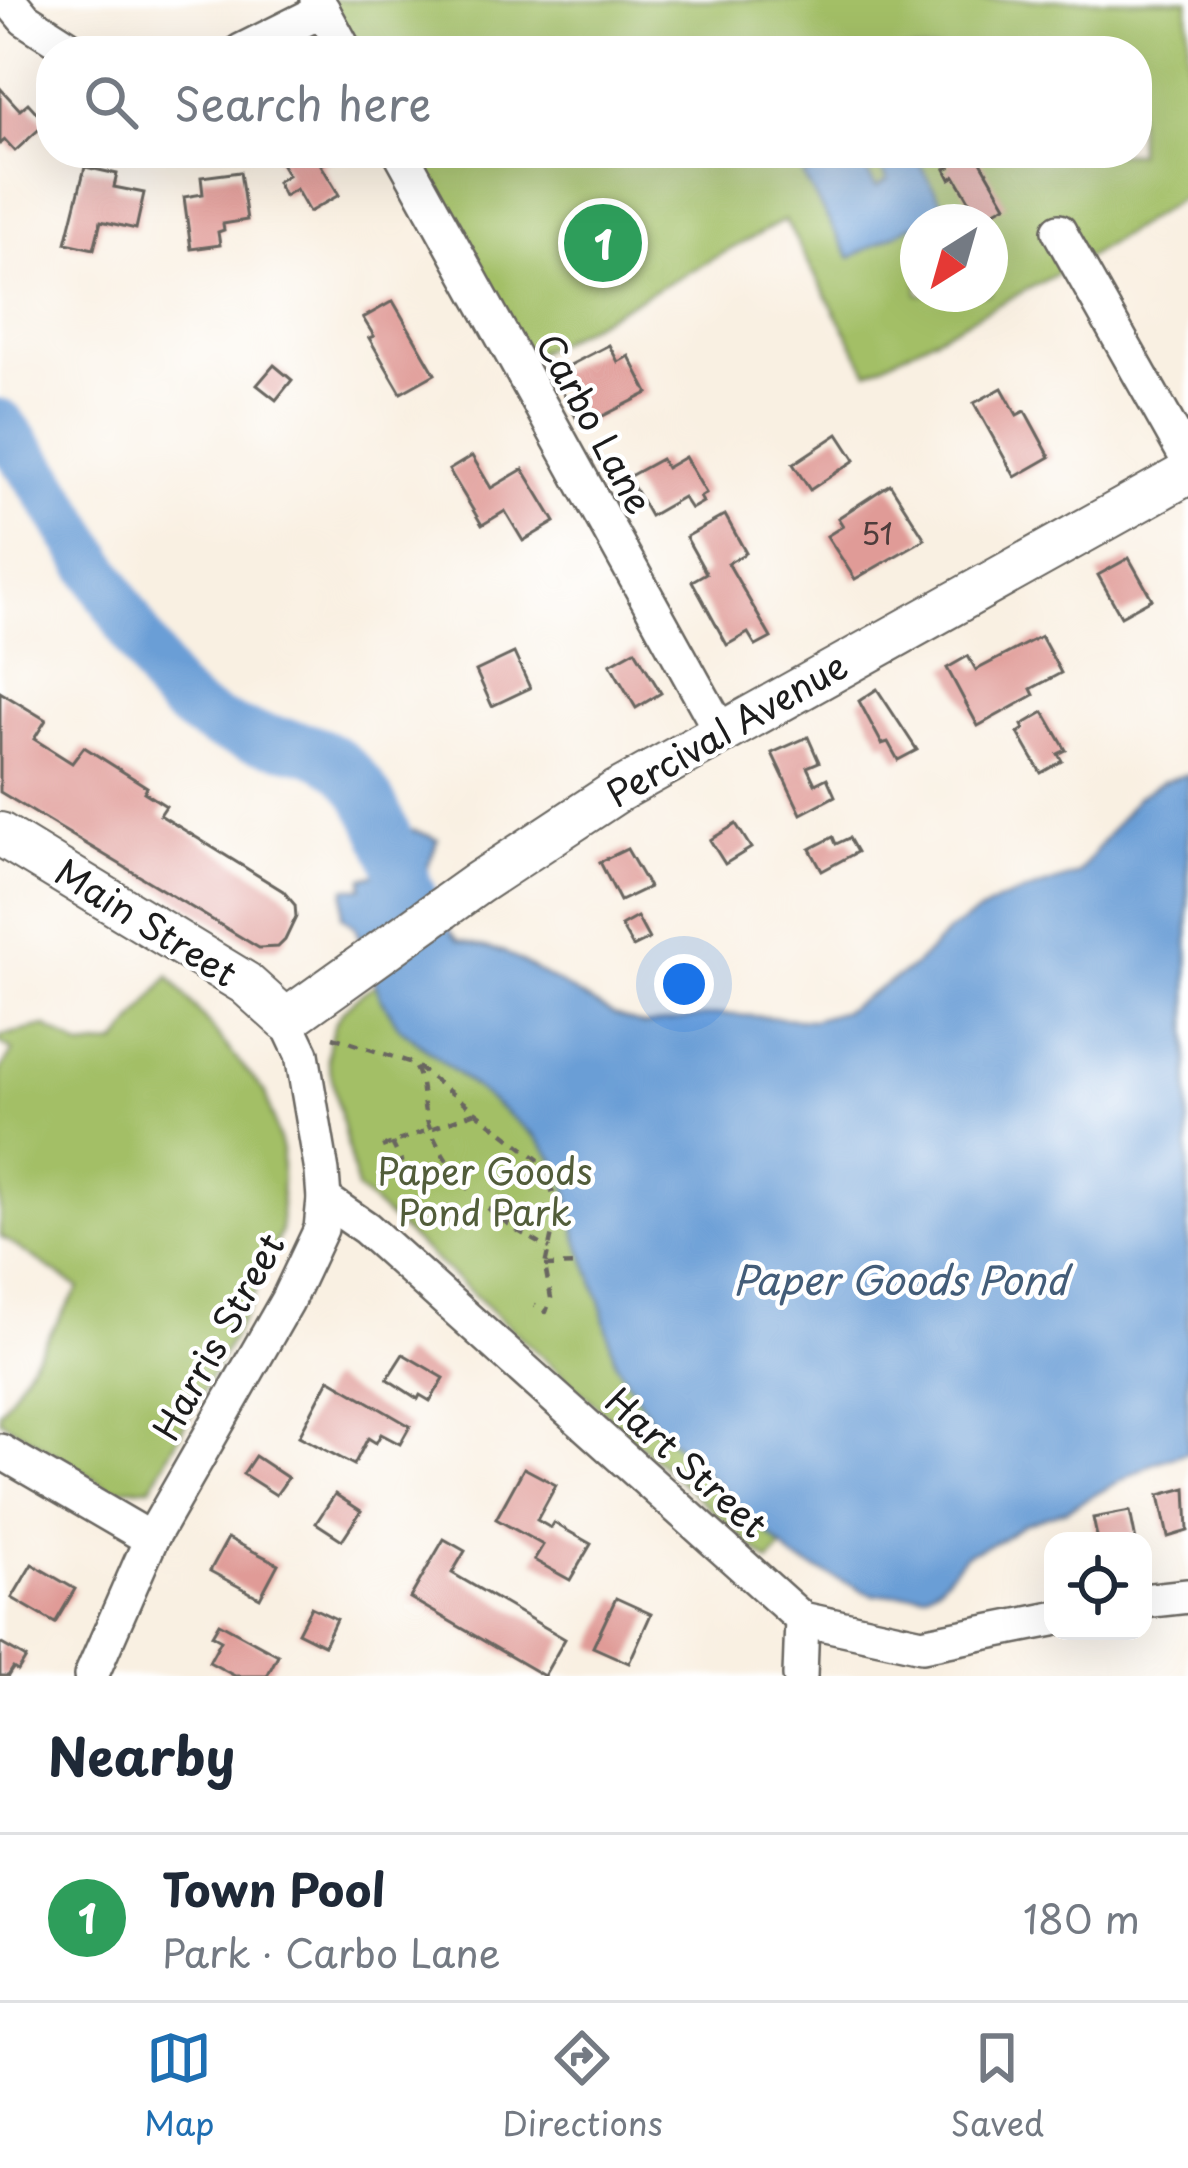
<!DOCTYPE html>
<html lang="en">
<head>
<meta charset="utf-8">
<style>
  body { margin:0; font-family:"Playpen Sans",sans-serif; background:#f2f2f3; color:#1f2937 }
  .controls { position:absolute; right:36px; bottom:36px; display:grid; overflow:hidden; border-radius:24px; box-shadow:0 12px 48px #0002 }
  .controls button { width:108px; height:108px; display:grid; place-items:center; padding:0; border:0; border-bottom:3px solid #e0e1e3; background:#fff; color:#1f2937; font:60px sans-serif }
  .compass { position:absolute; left:900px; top:204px; width:108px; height:108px; border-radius:50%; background:#fff; box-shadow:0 12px 48px #0002; rotate:217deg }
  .you { position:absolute; left:684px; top:984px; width:42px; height:42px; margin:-30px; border:9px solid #fff; border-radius:50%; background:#1a73e8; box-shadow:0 0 0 18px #1a73e833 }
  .badge { display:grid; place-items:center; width:78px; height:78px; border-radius:50%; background:#1f6fb2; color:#fff; font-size:39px; font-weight:700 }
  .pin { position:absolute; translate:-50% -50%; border:6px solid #fff; box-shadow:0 3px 12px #0006 }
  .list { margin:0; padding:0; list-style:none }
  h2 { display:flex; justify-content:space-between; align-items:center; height:156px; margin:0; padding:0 48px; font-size:51px }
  h2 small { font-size:39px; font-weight:400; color:#747a83 }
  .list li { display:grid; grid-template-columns:78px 1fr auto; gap:36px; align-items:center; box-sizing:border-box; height:168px; padding:0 48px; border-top:3px solid #e0e1e3 }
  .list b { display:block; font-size:45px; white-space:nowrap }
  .list p { margin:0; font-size:39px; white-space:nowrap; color:#747a83 }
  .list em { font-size:39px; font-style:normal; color:#747a83 }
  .icon { flex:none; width:66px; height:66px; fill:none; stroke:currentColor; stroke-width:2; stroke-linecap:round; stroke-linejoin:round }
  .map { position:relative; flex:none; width:1188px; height:1676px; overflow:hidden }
  .search { position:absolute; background:#fff; box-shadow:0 12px 48px #0002; left:36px; right:36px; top:36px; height:132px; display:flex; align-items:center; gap:30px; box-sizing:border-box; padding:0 42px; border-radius:48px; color:#747a83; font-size:45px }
  .sheet { height:324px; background:#fff }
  nav { display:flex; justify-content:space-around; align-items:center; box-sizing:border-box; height:168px; border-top:3px solid #e0e1e3; background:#fff; font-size:33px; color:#747a83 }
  nav a { display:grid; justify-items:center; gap:6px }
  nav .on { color:#1f6fb2 }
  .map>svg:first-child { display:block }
  .green { fill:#a3bf66; stroke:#606e41; stroke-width:3; fill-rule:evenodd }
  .water { fill:#6a9ed6; stroke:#435d79; stroke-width:3 }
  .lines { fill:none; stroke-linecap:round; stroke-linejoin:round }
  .river { stroke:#6a9ed6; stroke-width:51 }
  .building { fill:#e09b97 }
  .minor-casing { stroke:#696661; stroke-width:38 }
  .major-casing { stroke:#696661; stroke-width:46 }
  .path { stroke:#696661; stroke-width:4.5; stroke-dasharray:9 9; stroke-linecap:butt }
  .minor { stroke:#fff; stroke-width:33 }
  .major { stroke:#fff; stroke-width:42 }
  .labels { text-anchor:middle; stroke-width:9; stroke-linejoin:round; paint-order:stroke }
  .number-label { font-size:30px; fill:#4d3c3b }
  .street-label { font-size:36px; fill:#1c1c1c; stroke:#fff }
  .park-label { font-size:36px; fill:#525d3a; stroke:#fff }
  .water-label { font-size:39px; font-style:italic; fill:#435d79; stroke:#fff }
</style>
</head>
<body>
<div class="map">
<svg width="1188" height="1676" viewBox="0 0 1188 1676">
  <rect width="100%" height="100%" fill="#fff"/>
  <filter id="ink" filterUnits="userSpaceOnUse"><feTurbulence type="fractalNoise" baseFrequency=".00833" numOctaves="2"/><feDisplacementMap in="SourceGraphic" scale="24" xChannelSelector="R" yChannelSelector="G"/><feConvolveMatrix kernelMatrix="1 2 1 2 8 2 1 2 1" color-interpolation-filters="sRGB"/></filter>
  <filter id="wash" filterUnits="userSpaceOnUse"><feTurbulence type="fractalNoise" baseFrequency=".004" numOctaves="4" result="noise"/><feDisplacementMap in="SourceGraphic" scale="48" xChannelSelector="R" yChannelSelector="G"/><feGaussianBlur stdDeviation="2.7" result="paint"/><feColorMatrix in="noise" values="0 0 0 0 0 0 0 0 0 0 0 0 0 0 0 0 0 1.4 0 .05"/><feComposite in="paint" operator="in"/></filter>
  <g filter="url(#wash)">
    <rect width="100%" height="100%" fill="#f9f0e2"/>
    <g class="green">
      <path d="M325,0H1188V194L1076,264L868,372L785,220L528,358L412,153H1137V51H354ZM918,222H990V294H918Z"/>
      <path d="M169,976L265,1093L282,1150L281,1231L249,1307L151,1487L111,1489L0,1420V1412L79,1288L0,1236V1071L13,1051L0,1043V1036L45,1026L82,1048L117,1044Z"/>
      <path d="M378,983L555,1145L620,1368L782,1548L769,1562L357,1189L328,1061C328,1020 345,1003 378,983Z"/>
    </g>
    <g class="water">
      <path d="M843,153H855L876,187L888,180L873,153H914L953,222H918V231L913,225L850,258L803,176Z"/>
      <path d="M1188,774V1452L1154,1463L1066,1510L1024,1524L1001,1540L967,1554L940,1584L925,1593L873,1595L794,1559L653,1422L615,1361L600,1300L577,1237L563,1171L536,1137L399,1027L380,996L355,927L342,916L345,888H362L363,878C391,872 402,855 413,830L438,839L423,879L442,922L458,940L504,952L614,1015L643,1025L721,1014L812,1020L844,1011L913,967L950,930L998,901L1078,874L1136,798L1162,782Z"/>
    </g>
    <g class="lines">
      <path class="river" d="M0,424L43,482L169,689C198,721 235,734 276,742C297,746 319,749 337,763C381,795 398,877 425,925"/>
    </g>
    <g id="blocks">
      <g class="building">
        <path d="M0,88L20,110L28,103L46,123L15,151L5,140L0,144Z"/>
        <path d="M275,153H326L330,160L321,165L339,195L309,212L296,189L284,196L277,182L288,175Z"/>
        <path d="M942,153H976L1006,205L980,219L955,176L950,179L945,169L950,167Z"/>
        <path d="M85,167L117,174L114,187L144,193L136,229L101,221L94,249L66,243Z"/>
        <path d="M240,172L247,220L223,224L224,230L218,232L220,245L191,249L184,197L203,194L201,177Z"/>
        <path d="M393,301L435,374L401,393L369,338L374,336L363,318Z"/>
        <path d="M609,345L618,362L629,356L648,393L581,427L553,374Z"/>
        <path d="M274,365L292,380L276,400L257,385Z"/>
        <path d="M1002,388L1017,415L1025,411L1050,457L1015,477L974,403Z"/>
        <path d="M838,434L855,460L810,490L793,464Z"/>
        <path d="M472,456L491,488L523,469L555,522L523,541L505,511L482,525L449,470Z"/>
        <path d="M685,457L706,493L700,497L703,502L691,509L683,497L650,516L628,477L661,459L666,468Z"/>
        <path d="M890,484L925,539L855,579L827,536L843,526L838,518Z"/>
        <path d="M725,515L746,553L728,563L771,638L756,646L748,633L727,645L692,581L706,573L686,537Z"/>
        <path d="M1129,558L1152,599L1121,616L1098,575Z"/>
        <path d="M1041,636L1061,673L1031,689L1034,695L978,726L947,668L968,656L976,670Z"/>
        <path d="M635,650L661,693L636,708L610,664Z"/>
        <path d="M514,653L530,688L492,706L476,671Z"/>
        <path d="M877,689L917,750L898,760L888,742L882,744L859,701Z"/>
        <path d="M0,692L46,720L34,739L72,763L84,747L147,787L144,792L166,806L160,815L283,891L295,905L296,917L285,940L278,947L259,948L0,792Z"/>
        <path d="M1044,712L1066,750L1058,754L1062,761L1041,773L1018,733L1024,729L1022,725Z"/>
        <path d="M808,737L819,762L807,767L815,784L827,778L835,796L801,814L772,753Z"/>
        <path d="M736,824L751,848L725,864L710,840Z"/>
        <path d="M833,837L836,844L849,838L857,852L822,871L810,849Z"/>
        <path d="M627,849L649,887L620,901L600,862Z"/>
        <path d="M637,917L649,939L633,947L621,926Z"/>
        <path d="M403,1354L444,1378L430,1401L420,1395L418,1399L387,1379Z"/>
        <path d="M329,1379L410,1426L400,1444L381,1434L376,1443L368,1438L354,1465L299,1436Z"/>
        <path d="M255,1456L288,1478L276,1495L243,1474Z"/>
        <path d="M524,1468L556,1485L537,1520L551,1528L554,1523L591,1544L570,1580L534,1560L543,1545L496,1519Z"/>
        <path d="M1186,1488L1188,1531L1168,1537L1159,1495Z"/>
        <path d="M335,1494L361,1511L342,1540L316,1523Z"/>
        <path d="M1130,1511L1136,1541H1098L1093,1518Z"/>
        <path d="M228,1538L278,1564L260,1598L210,1571Z"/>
        <path d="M444,1539L465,1551L452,1573L565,1639L544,1676L410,1598Z"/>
        <path d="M32,1564L75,1589L55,1623L12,1598Z"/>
        <path d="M616,1598L651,1614L629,1663L593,1647Z"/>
        <path d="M311,1607L336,1619L324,1645L298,1632Z"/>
        <path d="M219,1623L278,1655L267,1676H235L209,1662L221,1640L212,1635Z"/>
        <path d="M0,1643L26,1658L18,1671L13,1668L8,1676H0Z"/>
      </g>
    </g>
  </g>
  <g filter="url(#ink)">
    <use href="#blocks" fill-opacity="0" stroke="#696661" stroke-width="3"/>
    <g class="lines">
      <defs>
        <g id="minor">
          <path d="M9,0L25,19L75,51"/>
          <path d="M317,0L345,51"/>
          <path d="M241,51L323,10"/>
          <path d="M401,153L721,732"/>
          <path d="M1059,231L1188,460"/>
          <path d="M324,1199L366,1228L802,1619L922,1645L1053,1619"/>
          <path d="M0,1451L151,1539"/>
          <path d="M1143,1601L1188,1596"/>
          <path d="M91,1676L151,1539L287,1301L321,1229L324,1199L322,1172L302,1054L286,1020"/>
          <path d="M800,1676L802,1619"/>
        </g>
        <path id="major" d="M0,834L245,983L286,1020L478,883L616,792L1188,473"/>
      </defs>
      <use href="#minor" class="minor-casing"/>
      <use href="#major" class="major-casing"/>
      <g class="path">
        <path d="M333,1037L412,1063L540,1161L558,1206L545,1266L551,1298L546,1312L535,1305"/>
        <path d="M415,1068C425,1086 421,1104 428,1123C450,1182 495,1221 550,1249"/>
        <path d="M392,1143L402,1163"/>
        <path d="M382,1147L476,1112"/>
        <path d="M545,1266L578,1265"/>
      </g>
      <use href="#minor" class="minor"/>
      <use href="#major" class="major"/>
    </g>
  </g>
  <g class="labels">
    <g class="number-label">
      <text x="877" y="545">51</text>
    </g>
    <g class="street-label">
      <text transform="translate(594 424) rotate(61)" y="13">Carbo Lane</text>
      <text transform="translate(727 730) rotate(-30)" y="13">Percival Avenue</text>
      <text transform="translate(146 923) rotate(32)" y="13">Main Street</text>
      <text transform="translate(219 1337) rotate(-61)" y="13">Harris Street</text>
      <text transform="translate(686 1463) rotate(42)" y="13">Hart Street</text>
    </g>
    <g class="park-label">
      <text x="485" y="1185">Paper Goods<tspan x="485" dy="41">Pond Park</tspan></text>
    </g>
    <g class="water-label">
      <text x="900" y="1295">Paper Goods Pond</text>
    </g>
  </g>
</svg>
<div class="controls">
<button><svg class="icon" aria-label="locate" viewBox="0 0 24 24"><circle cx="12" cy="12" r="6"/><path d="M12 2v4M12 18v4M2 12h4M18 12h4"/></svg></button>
</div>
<svg class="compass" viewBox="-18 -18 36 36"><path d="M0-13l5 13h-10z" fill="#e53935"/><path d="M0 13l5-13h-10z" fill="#747a83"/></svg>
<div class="you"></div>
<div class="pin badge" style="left:603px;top:243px;background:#2e9e5b">1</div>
<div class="search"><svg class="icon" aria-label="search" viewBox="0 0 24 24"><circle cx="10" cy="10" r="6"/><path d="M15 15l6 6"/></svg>Search here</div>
</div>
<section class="sheet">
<h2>Nearby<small></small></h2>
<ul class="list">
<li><span class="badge" style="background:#2e9e5b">1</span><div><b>Town Pool</b><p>Park · Carbo Lane</p></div><em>180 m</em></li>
</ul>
</section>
<nav>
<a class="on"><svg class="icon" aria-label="map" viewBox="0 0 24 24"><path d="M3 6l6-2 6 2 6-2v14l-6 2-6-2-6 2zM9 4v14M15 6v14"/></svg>Map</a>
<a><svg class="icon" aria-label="directions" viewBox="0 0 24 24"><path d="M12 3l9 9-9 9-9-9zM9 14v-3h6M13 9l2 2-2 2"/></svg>Directions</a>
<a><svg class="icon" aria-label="saved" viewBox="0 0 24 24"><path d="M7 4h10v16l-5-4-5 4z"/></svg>Saved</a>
</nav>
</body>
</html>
